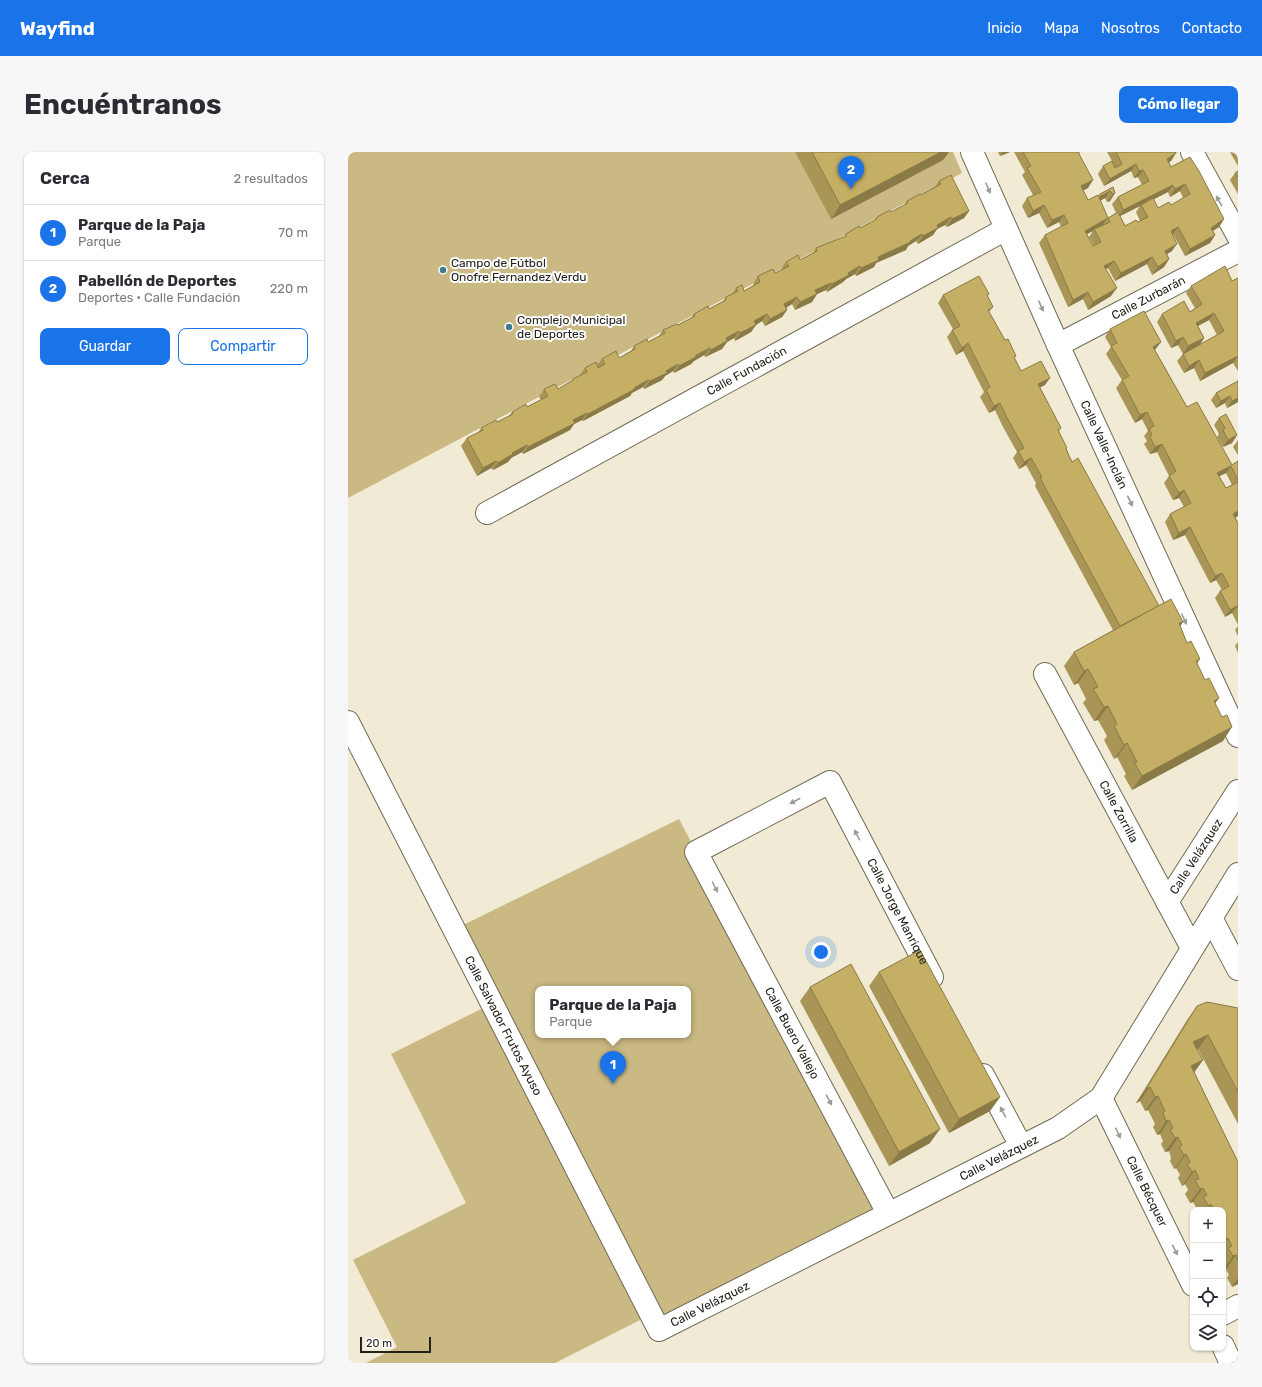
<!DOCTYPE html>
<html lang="es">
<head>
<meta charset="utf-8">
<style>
  body { margin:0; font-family:Rubik,sans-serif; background:#f7f7f7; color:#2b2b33 }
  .controls { position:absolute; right:12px; bottom:12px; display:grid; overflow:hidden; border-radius:8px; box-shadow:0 1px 3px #0004 }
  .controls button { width:36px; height:36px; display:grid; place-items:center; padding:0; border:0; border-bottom:1px solid #e1e1e2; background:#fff; color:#2b2b33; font:20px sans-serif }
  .scale { position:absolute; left:12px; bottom:10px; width:71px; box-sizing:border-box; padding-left:4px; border:2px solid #232119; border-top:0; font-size:11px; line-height:14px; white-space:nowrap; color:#232119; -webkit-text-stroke:3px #fff; paint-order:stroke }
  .you { position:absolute; left:473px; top:800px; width:14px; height:14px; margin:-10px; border:3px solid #fff; border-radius:50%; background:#1a73e8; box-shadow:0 0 0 6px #1a73e833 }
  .badge { display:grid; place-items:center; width:26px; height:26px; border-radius:50%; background:#1a73e8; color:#fff; font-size:13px; font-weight:700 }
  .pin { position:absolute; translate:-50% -33px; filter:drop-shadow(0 1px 2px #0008) }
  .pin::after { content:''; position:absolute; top:21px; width:14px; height:12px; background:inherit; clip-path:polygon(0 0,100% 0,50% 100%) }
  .popup { position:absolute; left:187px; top:834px; width:156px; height:52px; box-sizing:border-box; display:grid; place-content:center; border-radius:8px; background:#fff; filter:drop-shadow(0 1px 3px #0005); font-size:13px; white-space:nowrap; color:#7c7c81 }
  .popup b { font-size:15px; color:#2b2b33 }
  .popup::after { content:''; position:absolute; left:50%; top:100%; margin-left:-8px; border:8px solid transparent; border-top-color:#fff }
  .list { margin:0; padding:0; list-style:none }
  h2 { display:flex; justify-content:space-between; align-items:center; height:52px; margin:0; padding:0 16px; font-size:17px }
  h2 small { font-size:13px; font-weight:400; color:#7c7c81 }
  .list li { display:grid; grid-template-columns:26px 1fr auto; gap:12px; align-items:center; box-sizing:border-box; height:56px; padding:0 16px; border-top:1px solid #e1e1e2 }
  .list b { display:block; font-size:15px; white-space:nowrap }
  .list p { margin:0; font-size:13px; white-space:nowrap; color:#7c7c81 }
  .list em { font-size:13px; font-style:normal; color:#7c7c81 }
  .actions { display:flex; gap:8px; padding:12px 16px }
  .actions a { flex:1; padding:9px 0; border:1px solid #1a73e8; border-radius:8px; text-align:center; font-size:14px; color:#1a73e8 }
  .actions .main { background:#1a73e8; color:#fff }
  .icon { flex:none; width:22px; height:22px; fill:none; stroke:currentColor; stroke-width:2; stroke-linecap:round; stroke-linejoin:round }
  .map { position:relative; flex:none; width:890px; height:1211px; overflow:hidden; border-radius:8px }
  header { display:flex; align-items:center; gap:24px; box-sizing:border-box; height:56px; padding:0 20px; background:#1a73e8; color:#fff }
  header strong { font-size:19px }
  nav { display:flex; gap:22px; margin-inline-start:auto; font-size:14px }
  .intro { display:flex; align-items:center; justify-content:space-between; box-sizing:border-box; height:96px; padding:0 24px }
  h1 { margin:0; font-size:28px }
  .button { padding:10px 18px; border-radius:8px; background:#1a73e8; color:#fff; font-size:14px; font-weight:700 }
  main { display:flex; gap:24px; padding:0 24px }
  aside { flex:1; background:#fff; border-radius:8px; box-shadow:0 1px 3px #0004 }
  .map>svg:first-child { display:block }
  .green { fill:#cab983; fill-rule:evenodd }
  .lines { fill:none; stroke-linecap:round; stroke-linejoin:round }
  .street-casing { stroke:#706a57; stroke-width:24 }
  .street { stroke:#fff; stroke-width:22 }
  .wall { fill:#a99657; fill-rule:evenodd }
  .shaded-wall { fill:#897a47 }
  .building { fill:#c4af65; stroke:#897a47 }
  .oneway { fill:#9c9b98 }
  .poi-dot { fill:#3d7d91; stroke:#fff; stroke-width:1.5 }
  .labels { text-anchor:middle; stroke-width:4; stroke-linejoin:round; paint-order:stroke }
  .poi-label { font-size:12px; fill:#232119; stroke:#fff; text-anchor:start }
  .street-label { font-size:12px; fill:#232119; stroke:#fff }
</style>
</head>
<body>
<header>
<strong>Wayfind</strong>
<nav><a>Inicio</a><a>Mapa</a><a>Nosotros</a><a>Contacto</a></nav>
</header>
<div class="intro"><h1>Encuéntranos</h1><a class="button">Cómo llegar</a></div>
<main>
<aside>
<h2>Cerca<small>2 resultados</small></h2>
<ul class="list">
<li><span class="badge">1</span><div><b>Parque de la Paja</b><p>Parque</p></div><em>70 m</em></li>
<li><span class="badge">2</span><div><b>Pabellón de Deportes</b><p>Deportes · Calle Fundación</p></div><em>220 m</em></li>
</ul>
<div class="actions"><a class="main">Guardar</a><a>Compartir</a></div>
</aside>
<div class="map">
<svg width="890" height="1211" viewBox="0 0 890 1211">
  <rect width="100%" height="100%" fill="#f1ead4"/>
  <g class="green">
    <path d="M0,0H605L614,21L0,346Z"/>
    <path d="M331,667L540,1061L323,1171L302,1163L207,1211H18L49,1195L5,1108L118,1051L43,902L143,852L105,778ZM190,837H340V883H190Z"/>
  </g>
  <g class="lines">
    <defs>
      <g id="street">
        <path id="s1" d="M624,0L710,193L890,584"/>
        <path d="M844,0L890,84"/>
        <path id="s2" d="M710,193L890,99"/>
        <path id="s3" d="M139,361L658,77"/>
        <path id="s4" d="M697,522L844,796"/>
        <path id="s5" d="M0,570L311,1178L710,976L753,946L890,722"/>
        <path id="s6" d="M819,750L890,639"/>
        <path d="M863,766L890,817"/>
        <path d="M635,923L673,994"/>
        <path id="s7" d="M753,946L845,1133"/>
        <path id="s8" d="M540,1061L348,700L482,630L584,825"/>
        <path d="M875,1162L890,1154"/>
        <path d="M875,1194L883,1211"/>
      </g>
    </defs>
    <use href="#street" class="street-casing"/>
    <use href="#street" class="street"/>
  </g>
  <g class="wall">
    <path d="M447,0H601L595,8L483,67Z"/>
    <path d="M650,0H662L652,4Z"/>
    <path d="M666,0H732L731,2L740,36L735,38L740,48L750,44L752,42L765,35L767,41L762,49L759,50L757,46L752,49L755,73L760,66L768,61L764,52L770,45L794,33L790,25L786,26L783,19L756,34L750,22L755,14L764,9L759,0H828L823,9L821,10L823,15L876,67L871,75L865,79L867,83L862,91L837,104L825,82L824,99L819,102L821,107L816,115L804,123L799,112L767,129L760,116L758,117L763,144L740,158L735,147L720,155L691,91L697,83L713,75L711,70L699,76L691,61L680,66L674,54L679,46L685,43L674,23L677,20ZM832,39L835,46L823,53L810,56L805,47L820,40L822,45ZM792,54L788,60L792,69L777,74L772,64ZM745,79L741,85L746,94H745L739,82Z"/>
    <path d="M882,0H890V14Z"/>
    <path d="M890,19V42L882,28L887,21Z"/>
    <path d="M591,29L621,59L616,66L599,75L597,73L589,77L585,83L570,92L568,89L560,94L558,98L528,111L526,115L508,124L507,122L498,127L495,130L479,140L478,138L469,142L464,150L447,158L444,152L438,156L439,158L434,165L417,174L414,169L408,173L403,180L387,189L386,186L379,190L374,197L357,205L356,203L346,209L343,212L326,221L325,219L317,224L314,228L296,237L295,235L284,241L282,244L235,269L234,268L226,272L222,278L175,302L174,300L163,306L160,310L145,318L143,316L129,324L113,294L119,286L130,281L133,276L149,270L161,264L164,260L179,255L193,248L191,245L196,237H210L223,230L225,227L232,223L237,216L249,213L254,207L271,206L283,199L286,194L300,190L311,184L315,178L330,173L343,166L346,162L361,157L375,149L378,145L384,142L388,136L396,139L406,133L405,132L410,124L427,121L433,118V117L438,110L452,108L465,101L468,96L496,85L498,82L512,76L526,69L529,65L543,60L556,53L559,49L573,43L586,36Z"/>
    <path d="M890,126V219L885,211L852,229L846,216L836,221L829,209L835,202L830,193L823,196L809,170L814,162L842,160L847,156L838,141L843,134L884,129ZM861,168L869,183L852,193L856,186L850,174Z"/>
    <path d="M641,142L639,144L645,155L641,160L657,188L668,204L666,206L673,219L697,233L692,235L713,276L711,279L724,310L811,454L835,470L832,474L839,491L852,507L849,512L867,551L875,589L784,638L776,624L778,622L769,605L766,607L756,588L759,584L750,568L746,569L735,551L738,547L730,531L726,533L716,514L726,500L765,478L687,334L688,331L678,313L671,317L665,306L669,300L654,273L647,258L641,261L632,245L636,240L615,199L608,203L599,185L605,177L590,151L595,143Z"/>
    <path d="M762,177L807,198L839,255L884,313L890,309V364L887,366L890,371V473L884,461L877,465L867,446L872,439L874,438L868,428L862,431L837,383L825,388L817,370L822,362L836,355L831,346L825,348L816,331L821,324L809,300L802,302L796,292L799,289L796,284L800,279L794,267L787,271L768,236L774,228L758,202L763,195L757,185ZM878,321L884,333L878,336L871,324Z"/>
    <path d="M890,229V250L879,256L877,251L868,256L863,248L868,241Z"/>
    <path d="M871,266L889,283L884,291L875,295L869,285L871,282L866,273Z"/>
    <path d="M890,288V303L885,295Z"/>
    <path d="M890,474V484L887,478Z"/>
    <path d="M890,490V501L887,494Z"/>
    <path d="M531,820L652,945L642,959L601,981L521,834Z"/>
    <path d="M462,835L582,991L541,1014L452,849Z"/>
    <path d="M849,854L890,856V972L850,897H849L855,908L846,920L890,1010V1132L884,1135L879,1126L881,1123L878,1117L875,1118V1058H846L848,1055L845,1050L842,1051L837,1042L840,1038L837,1032L834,1034L830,1026L832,1023L828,1016L826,1017L822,1009L823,1006L821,999L817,1000L813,992L815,989L812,982L809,983L805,975L807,972L800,958L797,959L792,949L788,951L839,868Z"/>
  </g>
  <g class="shaded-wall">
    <path d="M593,0H601L595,8L483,67L492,53Z"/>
    <path d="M655,0H662L652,4Z"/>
    <path d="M828,1L823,9L814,15L819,7Z"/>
    <path d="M788,12L783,19L756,34L762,27Z"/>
    <path d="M795,18L790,25L786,26L791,19Z"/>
    <path d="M745,28L740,36L728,42L733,34Z"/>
    <path d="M837,32L832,39L822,45L827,37Z"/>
    <path d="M825,33L820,40L793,54V53L792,54L770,65L775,58Z"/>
    <path d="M762,39L757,46L748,51L753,44Z"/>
    <path d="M767,41L762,49L759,50L765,42Z"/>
    <path d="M696,53L691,61L680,66L685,59Z"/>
    <path d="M621,59L616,66L599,75L604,67Z"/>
    <path d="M716,63L711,70L699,76L704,68Z"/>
    <path d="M603,65L597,73L589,77L585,83L570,92L575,84L589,73Z"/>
    <path d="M760,66L755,73L746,77L745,79L731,86L737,79Z"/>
    <path d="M876,67L871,75L858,83L863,76Z"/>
    <path d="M830,75L825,82L818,86L823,79Z"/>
    <path d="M574,82L568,89L560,94L558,98L528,111L526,115L508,124L513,116L530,105Z"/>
    <path d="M867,83L862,91L837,104L842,97Z"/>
    <path d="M829,92L824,99L812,106L817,99Z"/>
    <path d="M804,105L799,112L767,129L773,121Z"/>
    <path d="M821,107L816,115L804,123L810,115Z"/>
    <path d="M766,109L760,116L751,121L756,114Z"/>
    <path d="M512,114L507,122L498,127L495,130L479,140L484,132L500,121Z"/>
    <path d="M483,131L478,138L469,142L464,150L447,158L452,150L467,138Z"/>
    <path d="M769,136L763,144L740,158L745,150Z"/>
    <path d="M740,140L735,147L720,155L725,148Z"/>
    <path d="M449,145L444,152L431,160L436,152Z"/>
    <path d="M439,158L434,165L417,174L422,167Z"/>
    <path d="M866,161L861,168L842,178L848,171Z"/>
    <path d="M419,162L414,169L408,173L403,180L387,189L392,181L406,169Z"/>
    <path d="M391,179L386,186L379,190L374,197L357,205L363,198L378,186Z"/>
    <path d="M835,185L830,193L823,196L828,189Z"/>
    <path d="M856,186L851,194L835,202L840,194Z"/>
    <path d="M813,190L807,198L800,202L805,195Z"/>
    <path d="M620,191L615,199L608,203L614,196Z"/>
    <path d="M362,196L356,203L346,209L343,212L326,221L331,214Z"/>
    <path d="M890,204L885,211L852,229L857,221Z"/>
    <path d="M851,208L846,216L836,221L841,214Z"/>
    <path d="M330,212L325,219L317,224L314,228L296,237L302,229L318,219Z"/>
    <path d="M702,226L697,233L685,239L690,232Z"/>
    <path d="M300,228L295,235L284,241L282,244L235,269L240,262Z"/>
    <path d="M882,244L877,251L868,256L873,249Z"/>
    <path d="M890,246V250L879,256L884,249Z"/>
    <path d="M652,251L647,258L641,261L646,254Z"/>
    <path d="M799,260L794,267L787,271L792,263Z"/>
    <path d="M239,261L234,268L226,272L222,278L175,302L180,295L225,268Z"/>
    <path d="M889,283L884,291L875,295L880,288Z"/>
    <path d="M814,292L809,300L802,302L807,295Z"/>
    <path d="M179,293L174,300L163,306L160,310L145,318L150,311L164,301Z"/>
    <path d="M683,306L678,313L671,317L676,310Z"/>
    <path d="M148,309L143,316L129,324L135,316Z"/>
    <path d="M883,314L878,321L864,328L869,321Z"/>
    <path d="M836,338L831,346L825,348L831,341Z"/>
    <path d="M890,359V364L880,370L885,362Z"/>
    <path d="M842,375L837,383L825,388L831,381Z"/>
    <path d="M874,421L868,428L862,431L867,424Z"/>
    <path d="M889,454L884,461L877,465L882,458Z"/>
    <path d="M835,470L825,484L831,471Z"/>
    <path d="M740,517L730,531L726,533L736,519Z"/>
    <path d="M871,546L861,560L866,549Z"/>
    <path d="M760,554L750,568L746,569L756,555Z"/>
    <path d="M884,575L875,589L784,638L794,624Z"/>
    <path d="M779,591L769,605L766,607L776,593Z"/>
    <path d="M860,883L850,897L836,904L845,890Z"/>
    <path d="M855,908L845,922L843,914Z"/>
    <path d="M802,935L792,949L788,951L798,937Z"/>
    <path d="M810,944L800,958L797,959L807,945Z"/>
    <path d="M652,945L642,959L601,981L611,967Z"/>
    <path d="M821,968L812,982L809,983L818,969Z"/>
    <path d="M592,977L582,991L541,1014L551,1000Z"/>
    <path d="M830,985L821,999L817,1000L827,986Z"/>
    <path d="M838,1002L828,1016L826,1017L836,1003Z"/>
    <path d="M847,1018L837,1032L834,1034L844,1020Z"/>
    <path d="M855,1036L845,1050L842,1051L852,1037Z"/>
    <path d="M863,1052L859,1058H858L861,1054Z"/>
    <path d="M880,1086L875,1093V1091L877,1088Z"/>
    <path d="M888,1103L878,1117L875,1118L885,1104Z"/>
    <path d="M890,1126V1132L884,1135Z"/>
  </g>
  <g class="building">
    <path d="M464,0H593L492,53Z"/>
    <path d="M675,0H730L745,28L733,34L740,48L750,43L760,66L737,79L745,94L753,90L746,77L762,70L760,66L770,60L777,74L788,68L790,70L800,65L793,53L805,46L810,56L821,50L823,53L842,42L837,32L827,37L825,33L775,58L770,45L801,29L795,18L791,19L788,12L762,27L755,14L764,9L767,16L774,12L768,0H828V1L819,7L823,15L842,5L851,19L876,67L863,76L867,83L842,97L830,75L823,79L829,92L817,99L821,107L810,115L804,105L773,121L766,109L756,114L769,136L745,150L740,140L725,148L697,83L720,71L716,63L704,68L696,53L685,59L679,46L693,40L679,16L683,14Z"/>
    <path d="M890,19V25L887,21Z"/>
    <path d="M603,23L621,59L604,67L603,65L589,73L590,76L575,84L574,82L562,89L563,90L530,105L531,108L513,116L512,114L500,121L501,123L484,132L483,131L467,138L469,142L452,150L449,145L436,152L439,158L422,167L419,162L406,169L408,173L392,181L391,179L378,186L379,189L363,198L362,196L348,203V205L331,214L330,212L318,219L319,221L302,229L300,228L286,236L287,237L240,262L239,261L225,268L227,271L180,295L179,293L164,301L165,302L150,311L148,309L135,316L119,286L135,278L133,276L148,268L149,270L165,262L164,260L178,252L179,255L200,244L196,237L207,232L210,237L225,228V227L239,220L237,216L248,210L250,216L257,212L254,207L268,199L271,206L287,197L286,194L299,187L300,190L317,181L315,178L329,172L330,173L347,164L346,162L360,154L361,157L378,148V145L390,139L388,136L394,133L396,139L412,130L410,124L425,117L427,121L441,114L438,110L450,103L452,108L469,99L468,96L498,84V82L511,74L512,76L529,67V65L542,58L543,60L560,51L559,49L572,42L573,43L593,32L591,29Z"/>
    <path d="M765,35L767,41L765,42L762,39L753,44L752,42Z"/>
    <path d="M877,114L884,129L890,126V204L857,221L851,208L841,214L835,202L876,179L866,161L848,171L856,186L840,194L835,185L828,189L814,162L836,149L842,160L854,152L843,134Z"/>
    <path d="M631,124L641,142L639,143L645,155L640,158L657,188L660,187L668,204L666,205L673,219L693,209L702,226L690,232L713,276L710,278L719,296L718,297L724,310L730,306L811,454L772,474L692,326L694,325L683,306L676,310L670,299L676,296L659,266L652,251L646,254L638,238L642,235L620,191L614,196L604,178L612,174L595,143Z"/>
    <path d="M796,159L813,190L805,195L839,255L849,250L884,313L890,309V328L883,314L869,321L878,336L890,330V359L885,362L890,371V456L889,454L882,458L872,439L881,434L874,421L867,424L842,375L831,381L822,362L843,351L836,338L831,341L821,324L828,319L814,292L807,295L802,285L804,283L801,277L806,274L799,260L792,263L774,228L781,224L763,194L769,191L762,177Z"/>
    <path d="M890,229V246L884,249L882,244L873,249L868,241Z"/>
    <path d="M878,262L889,283L880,288L875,278L877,276L871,266Z"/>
    <path d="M823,447L835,470L831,471L839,491L843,489L852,507L848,509L857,528L861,526L871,546L866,549L874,565L879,563L884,575L794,624L786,610H789L779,591L776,593L766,574L769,572L760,554L756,555L745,537L750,535L740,517L736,519L726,500Z"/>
    <path d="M572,798L652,945L611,967L531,820Z"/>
    <path d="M503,812L592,977L551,1000L462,835Z"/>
    <path d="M859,850L890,856V940L860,883L845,890L855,908L843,914L890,1010V1108L888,1103L885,1104L880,1096L884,1094L880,1086L877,1088L875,1084V1058H866L863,1052L861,1054L855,1045L859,1043L855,1036L852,1037L847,1028L851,1027L847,1018L844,1020L839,1012L842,1010L838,1002L836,1003L831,995L834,993L830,985L827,986L822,978L825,976L821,968L818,969L815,961L817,959L810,944L807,945L802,935L798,937L849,854Z"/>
  </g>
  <defs><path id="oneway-solid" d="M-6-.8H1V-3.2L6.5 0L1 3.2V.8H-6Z"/></defs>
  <g class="oneway">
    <use href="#oneway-solid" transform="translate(640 36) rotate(66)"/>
    <use href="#oneway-solid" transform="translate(871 49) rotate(-119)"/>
    <use href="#oneway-solid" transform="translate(693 154) rotate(66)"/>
    <use href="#oneway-solid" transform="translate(782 349) rotate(65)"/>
    <use href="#oneway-solid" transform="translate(836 467) rotate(65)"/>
    <use href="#oneway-solid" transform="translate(447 649) rotate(152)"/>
    <use href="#oneway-solid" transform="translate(509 683) rotate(-118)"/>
    <use href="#oneway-solid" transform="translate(367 735) rotate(62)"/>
    <use href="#oneway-solid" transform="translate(481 948) rotate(62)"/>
    <use href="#oneway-solid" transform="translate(655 960) rotate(-118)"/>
    <use href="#oneway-solid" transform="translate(770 981) rotate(64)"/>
    <use href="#oneway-solid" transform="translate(827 1098) rotate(64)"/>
  </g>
  <g class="poi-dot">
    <circle cx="95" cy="118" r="4"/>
    <circle cx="161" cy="175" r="4"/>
  </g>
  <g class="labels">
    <g class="poi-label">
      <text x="103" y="115">Campo de Fútbol<tspan x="103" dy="14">Onofre Fernandez Verdu</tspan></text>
      <text x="169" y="172">Complejo Municipal<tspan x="169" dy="14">de Deportes</tspan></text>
    </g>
    <g class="street-label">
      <text dy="4" stroke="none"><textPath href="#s2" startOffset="102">Calle Zurbarán</textPath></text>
      <text dy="4" stroke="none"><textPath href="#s3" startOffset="296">Calle Fundación</textPath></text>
      <text dy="4" stroke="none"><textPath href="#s1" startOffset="321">Calle Valle-Inclán</textPath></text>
      <text dy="4" stroke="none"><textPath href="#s4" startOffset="156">Calle Zorrilla</textPath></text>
      <text dy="4" stroke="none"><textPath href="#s6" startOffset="54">Calle Velázquez</textPath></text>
      <text dy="4" stroke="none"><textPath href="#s8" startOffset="706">Calle Jorge Manrique</textPath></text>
      <text dy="4" stroke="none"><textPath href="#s5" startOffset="341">Calle Salvador Frutos Ayuso</textPath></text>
      <text transform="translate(444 881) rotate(62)" y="4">Calle Buero Vallejo</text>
      <text dy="4" stroke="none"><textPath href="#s5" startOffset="1064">Calle Velázquez</textPath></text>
      <text dy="4" stroke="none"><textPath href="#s7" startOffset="104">Calle Bécquer</textPath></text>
      <text dy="4" stroke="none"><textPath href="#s5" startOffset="740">Calle Velázquez</textPath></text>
    </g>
  </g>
</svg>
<div class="controls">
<button>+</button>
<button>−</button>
<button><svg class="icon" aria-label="locate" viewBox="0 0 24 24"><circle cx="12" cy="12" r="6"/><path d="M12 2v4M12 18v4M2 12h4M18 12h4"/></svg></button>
<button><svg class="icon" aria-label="layers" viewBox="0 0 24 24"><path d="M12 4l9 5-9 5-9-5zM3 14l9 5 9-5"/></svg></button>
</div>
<div class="scale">20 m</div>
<div class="you"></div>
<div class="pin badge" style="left:265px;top:932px">1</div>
<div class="popup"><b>Parque de la Paja</b>Parque</div>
<div class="pin badge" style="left:503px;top:37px">2</div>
</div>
</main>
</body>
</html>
